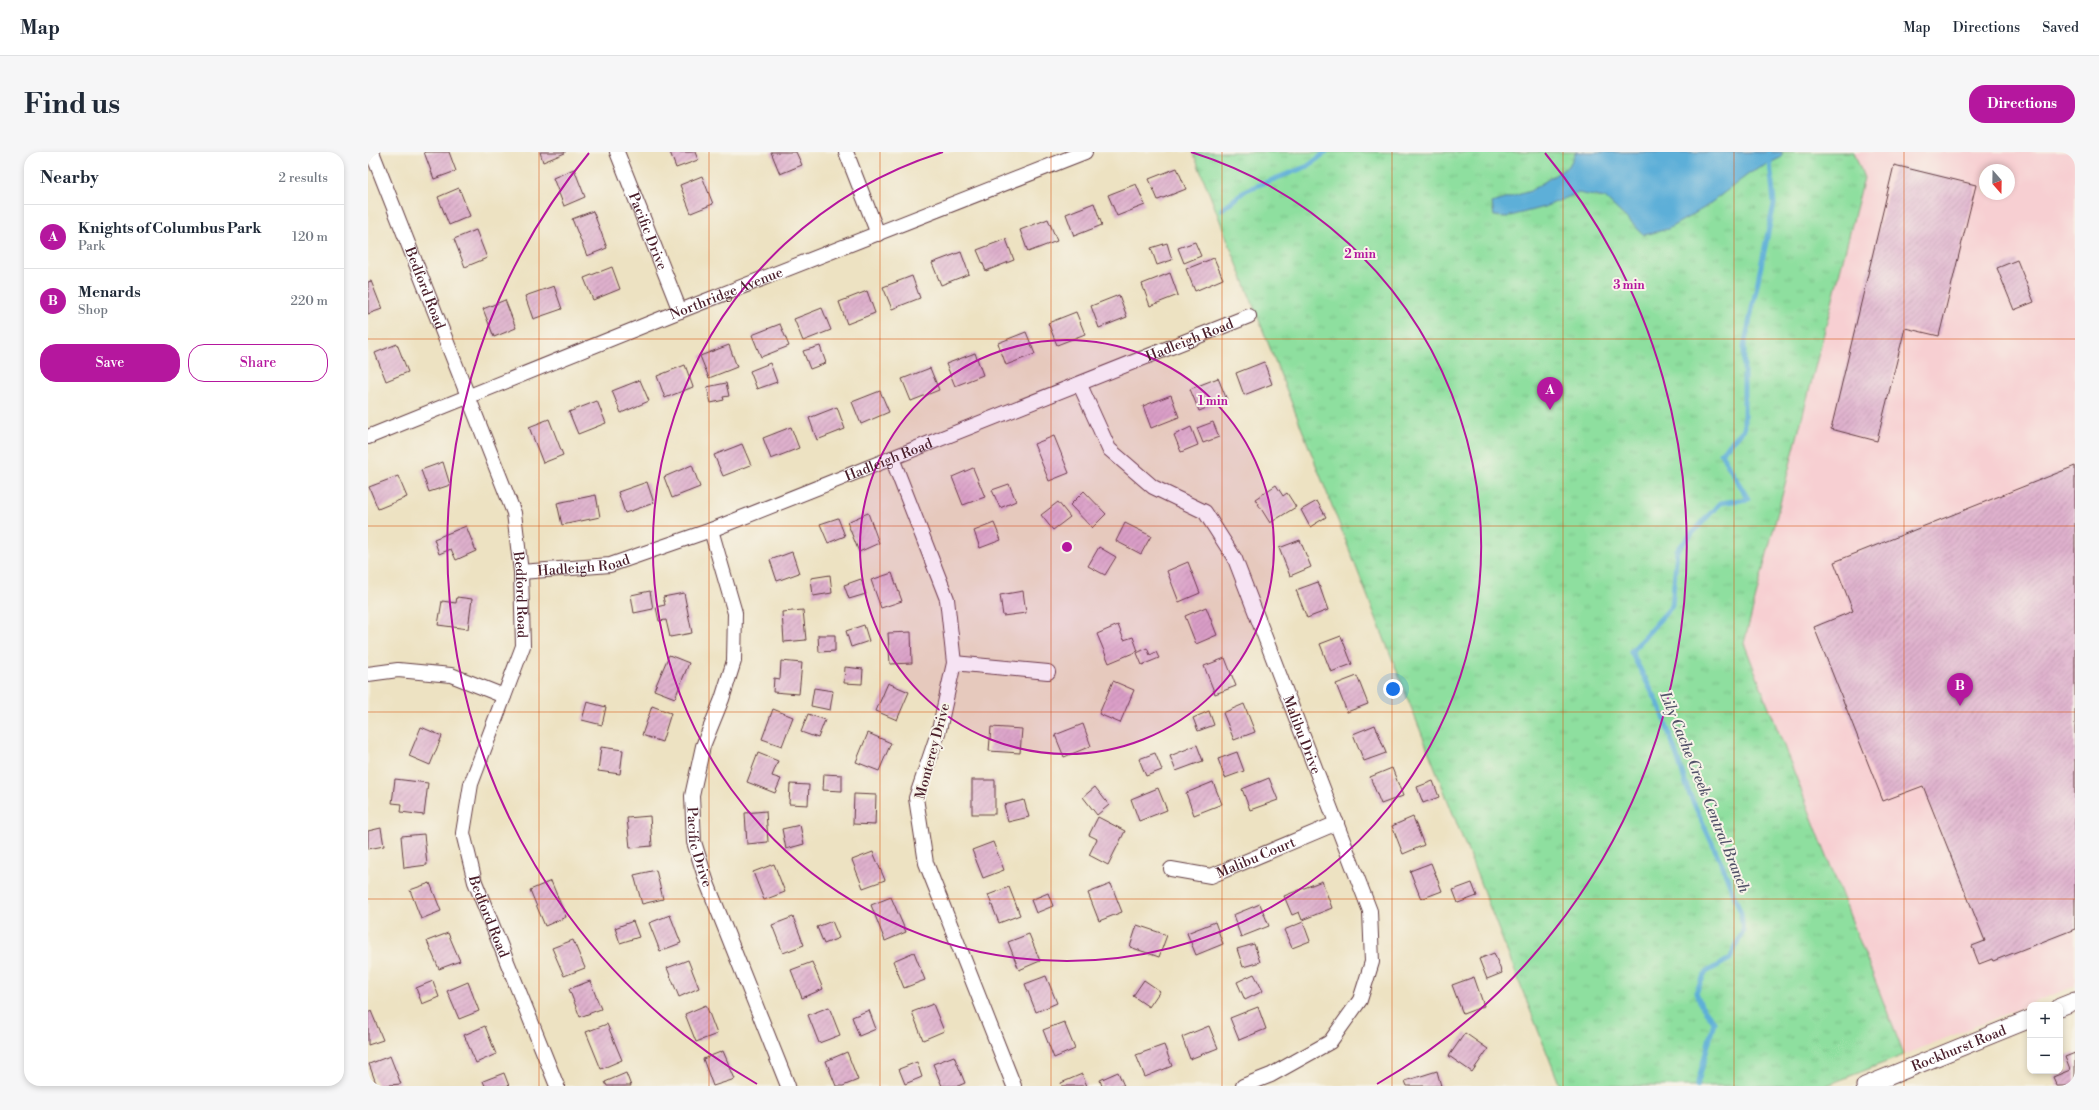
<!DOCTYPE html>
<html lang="en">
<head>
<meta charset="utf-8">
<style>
  body { margin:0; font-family:"Libre Bodoni",serif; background:#f6f6f7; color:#1f2937 }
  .controls { position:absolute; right:12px; bottom:12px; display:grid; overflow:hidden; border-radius:8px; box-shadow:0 2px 6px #0003 }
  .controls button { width:36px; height:36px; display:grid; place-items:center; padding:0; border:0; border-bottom:1px solid #e0e1e3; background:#fff; color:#1f2937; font:20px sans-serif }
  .compass { position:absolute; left:1611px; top:12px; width:36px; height:36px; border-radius:50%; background:#fff; box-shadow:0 2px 6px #0003; rotate:160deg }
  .you { position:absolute; left:1025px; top:537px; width:14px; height:14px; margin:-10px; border:3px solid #fff; border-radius:50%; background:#1a73e8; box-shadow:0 0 0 6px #1a73e833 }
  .badge { display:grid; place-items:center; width:26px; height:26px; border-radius:50%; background:#b5179e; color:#fff; font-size:13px; font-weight:700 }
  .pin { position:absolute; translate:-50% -33px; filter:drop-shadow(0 1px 2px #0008) }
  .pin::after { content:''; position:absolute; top:21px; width:14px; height:12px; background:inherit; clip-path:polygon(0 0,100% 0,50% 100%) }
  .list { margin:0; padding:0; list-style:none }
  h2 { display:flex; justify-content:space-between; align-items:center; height:52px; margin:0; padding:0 16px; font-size:17px }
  h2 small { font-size:13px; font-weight:400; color:#747a83 }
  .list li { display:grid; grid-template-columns:26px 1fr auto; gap:12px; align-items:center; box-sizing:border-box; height:64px; padding:0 16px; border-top:1px solid #e0e1e3 }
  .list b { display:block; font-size:15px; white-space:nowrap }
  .list p { margin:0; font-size:13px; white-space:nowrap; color:#747a83 }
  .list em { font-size:13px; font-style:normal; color:#747a83 }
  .actions { display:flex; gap:8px; padding:12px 16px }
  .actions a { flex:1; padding:9px 0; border:1px solid #b5179e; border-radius:16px; text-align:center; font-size:14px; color:#b5179e }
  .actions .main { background:#b5179e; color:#fff }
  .map { position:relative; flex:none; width:1707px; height:934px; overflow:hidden; border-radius:16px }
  header { display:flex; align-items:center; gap:24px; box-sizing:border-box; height:56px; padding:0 20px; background:#fff; border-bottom:1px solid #e0e1e3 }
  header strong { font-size:19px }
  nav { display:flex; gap:22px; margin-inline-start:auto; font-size:14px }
  .intro { display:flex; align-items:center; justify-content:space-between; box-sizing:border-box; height:96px; padding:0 24px }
  h1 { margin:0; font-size:28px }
  .button { padding:10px 18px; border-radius:16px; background:#b5179e; color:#fff; font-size:14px; font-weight:700 }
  main { display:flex; gap:24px; padding:0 24px }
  aside { flex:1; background:#fff; border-radius:16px; box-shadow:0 2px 6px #0003 }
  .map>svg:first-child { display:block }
  .built { fill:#f7cfd2; fill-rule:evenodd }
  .grass { fill:url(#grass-tufts); stroke:#6c7f65 }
  .water { fill:#5dafd8; stroke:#546782 }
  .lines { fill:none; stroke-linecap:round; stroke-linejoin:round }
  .stream { stroke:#5dafd8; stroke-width:5 }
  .building { fill:url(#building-hatch) }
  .minor-casing { stroke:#623c42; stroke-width:16 }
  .tertiary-casing { stroke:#623c42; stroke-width:19 }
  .minor { stroke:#fff; stroke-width:14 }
  .tertiary { stroke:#fff; stroke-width:17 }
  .grid { fill:none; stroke:#d8530f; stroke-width:1; stroke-opacity:0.55 }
  .ring { fill:none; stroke:#b5179e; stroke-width:2 }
  .labels { text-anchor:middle; stroke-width:4; stroke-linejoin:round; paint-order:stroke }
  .street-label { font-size:14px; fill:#4a1f2b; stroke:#f7f3e8 }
  .water-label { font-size:15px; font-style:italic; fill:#515168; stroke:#f7f3e8 }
  .centre { fill:#b5179e; stroke:#f7f3e8; stroke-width:2 }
  .ring-label { font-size:12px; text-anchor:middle; font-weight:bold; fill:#b5179e; stroke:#f7f3e8; stroke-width:4; stroke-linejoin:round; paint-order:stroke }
</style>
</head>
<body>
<header>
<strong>Map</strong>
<nav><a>Map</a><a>Directions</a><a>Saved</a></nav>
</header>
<div class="intro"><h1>Find us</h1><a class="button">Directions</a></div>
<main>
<aside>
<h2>Nearby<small>2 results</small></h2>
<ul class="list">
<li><span class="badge">A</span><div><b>Knights of Columbus Park</b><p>Park</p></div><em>120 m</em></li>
<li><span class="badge">B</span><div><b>Menards</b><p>Shop</p></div><em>220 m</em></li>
</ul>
<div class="actions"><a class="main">Save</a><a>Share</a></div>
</aside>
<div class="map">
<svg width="1707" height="934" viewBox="0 0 1707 934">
  <defs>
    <pattern id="grass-tufts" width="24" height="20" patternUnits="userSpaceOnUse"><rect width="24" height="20" fill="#8edf9f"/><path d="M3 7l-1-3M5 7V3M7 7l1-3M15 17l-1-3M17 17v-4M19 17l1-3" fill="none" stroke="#7cbf89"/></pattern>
    <pattern id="building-hatch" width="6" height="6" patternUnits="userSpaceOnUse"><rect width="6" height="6" fill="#dfb1cd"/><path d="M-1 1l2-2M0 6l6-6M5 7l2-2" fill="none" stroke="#b78fa7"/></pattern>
  </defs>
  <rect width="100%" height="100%" fill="#f7f3e8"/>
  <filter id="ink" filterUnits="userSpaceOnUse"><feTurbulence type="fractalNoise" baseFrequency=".025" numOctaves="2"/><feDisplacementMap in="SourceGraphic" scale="8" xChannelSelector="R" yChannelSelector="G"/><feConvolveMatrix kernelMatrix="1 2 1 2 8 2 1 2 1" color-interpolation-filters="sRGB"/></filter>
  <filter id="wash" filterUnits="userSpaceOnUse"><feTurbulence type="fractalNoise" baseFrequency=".012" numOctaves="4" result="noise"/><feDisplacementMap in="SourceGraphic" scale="16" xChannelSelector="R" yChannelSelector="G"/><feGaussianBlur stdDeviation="0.9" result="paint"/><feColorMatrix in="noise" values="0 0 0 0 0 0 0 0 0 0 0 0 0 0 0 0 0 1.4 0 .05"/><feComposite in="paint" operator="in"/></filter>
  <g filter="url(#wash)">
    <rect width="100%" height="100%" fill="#ede2c2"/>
    <path class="built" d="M1486,0H1707V834L1536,903L1376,491L1496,26ZM1617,18H1641V42H1617Z"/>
    <path class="grass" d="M825,0H1486L1496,26L1376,491L1536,903L1457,934H1192Z"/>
    <path class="water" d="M1208,0H1414V5L1382,21L1336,56L1300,77L1276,83L1237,46L1210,41L1176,55L1139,65L1126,64L1124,51L1162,39L1201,14Z"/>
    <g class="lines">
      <g class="stream">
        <path d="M854,57L878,38L940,14L958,0"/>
        <path d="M1329,934L1346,870L1333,853L1328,840L1338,820L1362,807L1375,779L1373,761L1355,715L1321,641L1293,557L1263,500L1304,454L1309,398L1352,351L1380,347L1353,301L1376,277V195L1406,52L1401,0"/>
      </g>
    </g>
    <g id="blocks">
      <g class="building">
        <path d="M56,0H81L88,19L66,27Z"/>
        <path d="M172,0H197V1L175,10Z"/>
        <path d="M302,0H327L330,8L308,16Z"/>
        <path d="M403,0H428L434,13L412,22Z"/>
        <path d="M1526,13L1608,33L1571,184L1537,176L1509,289L1463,277Z"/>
        <path d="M809,16L818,37L790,48L781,27Z"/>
        <path d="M206,17L217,45L196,54L185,26Z"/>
        <path d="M334,24L345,52L323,61L312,33Z"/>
        <path d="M768,32L777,53L749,64L740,43Z"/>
        <path d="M91,36L102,64L81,73L70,45Z"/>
        <path d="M726,51L734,73L706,84L698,62Z"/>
        <path d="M225,59L239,96L219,104L204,67Z"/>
        <path d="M680,67L689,89L660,100L652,78Z"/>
        <path d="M108,78L119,106L97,115L86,87Z"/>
        <path d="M638,87L646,108L618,119L609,98Z"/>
        <path d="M827,90L833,104L816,111L810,96Z"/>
        <path d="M799,91L804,108L789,113L783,96Z"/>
        <path d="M593,100L601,122L573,133L564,111Z"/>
        <path d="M846,106L855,127L827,139L818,117Z"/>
        <path d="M1649,108L1666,150L1646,158L1629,116Z"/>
        <path d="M244,115L252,137L225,148L216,126Z"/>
        <path d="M802,121L810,143L782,154L774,132Z"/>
        <path d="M544,124L552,146L524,157L515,135Z"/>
        <path d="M3,129L14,157L0,162V130Z"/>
        <path d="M186,134L194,157L165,167L157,144Z"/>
        <path d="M499,139L507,161L479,172L471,150Z"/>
        <path d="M751,143L759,165L731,176L723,154Z"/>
        <path d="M137,148L148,176L126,185L115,157Z"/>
        <path d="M454,156L463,178L435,189L426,167Z"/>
        <path d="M708,160L717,182L689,193L680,171Z"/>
        <path d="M412,172L421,194L393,205L384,183Z"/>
        <path d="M658,180L667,202L638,213L630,191Z"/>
        <path d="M29,192L40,220L18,229L7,201Z"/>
        <path d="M361,193L369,215L341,226L332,204Z"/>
        <path d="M452,194L458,211L442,217L435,199Z"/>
        <path d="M607,201L615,223L587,234L578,212Z"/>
        <path d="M896,210L904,232L876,243L868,221Z"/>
        <path d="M402,211L409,230L389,237L382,219Z"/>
        <path d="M317,213L325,235L297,246L289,224Z"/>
        <path d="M562,216L571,238L543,249L534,227Z"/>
        <path d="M850,226L859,248L831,259L822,237Z"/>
        <path d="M272,228L281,249L253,261L244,239Z"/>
        <path d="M358,231L361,244L355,245L356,248L343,251L339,235Z"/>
        <path d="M512,239L521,260L493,272L484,250Z"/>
        <path d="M803,243L811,265L783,276L775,254Z"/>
        <path d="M229,249L238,271L210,282L201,260Z"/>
        <path d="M469,255L477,277L449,288L441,266Z"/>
        <path d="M181,267L195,303L175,311L161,275Z"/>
        <path d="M845,270L851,285L835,291L829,276Z"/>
        <path d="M423,275L431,296L403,307L395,286Z"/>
        <path d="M823,275L830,293L813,300L806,283Z"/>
        <path d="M686,284L701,321L681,329L666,292Z"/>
        <path d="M374,292L383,313L355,324L346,303Z"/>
        <path d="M75,310L82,333L61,340L53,318Z"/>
        <path d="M324,313L332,335L304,346L296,325Z"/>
        <path d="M1707,314V777L1625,809L1624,807L1611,812L1604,794L1617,789L1555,634L1515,649L1446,475L1485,459L1466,410Z"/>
        <path d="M605,316L617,345L595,353L584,325Z"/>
        <path d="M30,324L39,345L10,357L1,335Z"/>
        <path d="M279,330L286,351L257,361L250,340Z"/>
        <path d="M641,332L648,349L632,356L624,338Z"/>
        <path d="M908,333L915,344L919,341L928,355L902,371L887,347Z"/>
        <path d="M716,339L738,362L724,376L702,353Z"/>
        <path d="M228,343L232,365L194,373L189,351Z"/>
        <path d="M949,349L958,365L942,375L933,358Z"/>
        <path d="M690,350L702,365L685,378L673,363Z"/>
        <path d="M500,361L511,391L491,400L479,370Z"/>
        <path d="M470,366L477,384L460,391L452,372Z"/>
        <path d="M626,371L633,388L612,396L606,379Z"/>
        <path d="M757,371L783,384L773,402L748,389Z"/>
        <path d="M98,374L108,399L88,408L83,397L71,402L66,387Z"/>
        <path d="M932,388L943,415L922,424L911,396Z"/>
        <path d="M731,395L748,405L737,423L720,414Z"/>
        <path d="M424,400L431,421L409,429L402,408Z"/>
        <path d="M820,410L832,441L811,450L799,419Z"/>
        <path d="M524,421L534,449L513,456L503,428Z"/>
        <path d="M462,423L464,441L445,444L443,426Z"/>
        <path d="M493,427L498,442L481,447L476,433Z"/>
        <path d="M950,430L960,458L939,466L928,438Z"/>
        <path d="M282,439L285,457L266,461L263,443Z"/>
        <path d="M655,439L658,461L635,464L632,443Z"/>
        <path d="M316,441L324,481L302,485L298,468L291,469L288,455L297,453L295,445Z"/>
        <path d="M89,445L104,447L100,477L70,473L74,449L88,451Z"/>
        <path d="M838,455L849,483L828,492L817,464Z"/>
        <path d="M435,458L438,488L416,490L414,460Z"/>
        <path d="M496,473L501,489L483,495L478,479Z"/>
        <path d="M750,473L756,488L765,485L770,499L741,511L729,482Z"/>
        <path d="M543,480L544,511L522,512L520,481Z"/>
        <path d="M450,483H467V499L451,500Z"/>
        <path d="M973,484L984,512L963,520L952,492Z"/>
        <path d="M779,496L782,503L788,500L791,506L774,513L769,501Z"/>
        <path d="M301,503L321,511L307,546L286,538Z"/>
        <path d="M857,506L868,534L847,542L836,514Z"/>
        <path d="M413,509L434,511L431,542L405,540L406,526L412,527Z"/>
        <path d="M477,515L495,517L494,532L476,531Z"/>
        <path d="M989,524L1000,552L979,560L968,532Z"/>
        <path d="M745,529L766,538L752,571L731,562Z"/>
        <path d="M520,531L541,540L529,568L508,559Z"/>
        <path d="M446,536L465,539L462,558L443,554Z"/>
        <path d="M219,550L238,555L234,573L214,568Z"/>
        <path d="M876,552L887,580L866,588L855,561Z"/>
        <path d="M284,554L303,561L294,590L274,583Z"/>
        <path d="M405,557L425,565L414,594L394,587Z"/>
        <path d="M841,559L846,573L830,579L825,566Z"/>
        <path d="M440,562L457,568L450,586L433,580Z"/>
        <path d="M715,572L723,594L696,605L687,583Z"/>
        <path d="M1007,573L1018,601L996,609L985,582Z"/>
        <path d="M53,575L74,584L62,613L41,604Z"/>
        <path d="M623,575L654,577L652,601L621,599Z"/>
        <path d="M500,581L523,591L511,619L488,610Z"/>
        <path d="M829,593L835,609L808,619L802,604Z"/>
        <path d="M233,595L255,598L252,622L230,619Z"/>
        <path d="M869,600L876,619L857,626L850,607Z"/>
        <path d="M390,601L410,609L404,624L413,627L407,641L379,630Z"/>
        <path d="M787,601L794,618L778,624L771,607Z"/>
        <path d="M1024,616L1035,644L1013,652L1002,625Z"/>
        <path d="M456,622L474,623V639L455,638Z"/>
        <path d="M901,626L910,648L882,658L874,637Z"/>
        <path d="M27,627L60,631L56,663L33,660L34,652L24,651Z"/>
        <rect x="604" y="628" width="23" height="34"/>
        <path d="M1065,629L1071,645L1055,651L1049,635Z"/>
        <path d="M845,630L854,652L826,663L818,641Z"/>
        <path d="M422,632L441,633L440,653L421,652Z"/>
        <path d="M727,635L741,653L729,663L715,645Z"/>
        <path d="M790,636L799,658L771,669L763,647Z"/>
        <path d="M486,642L508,643L507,673L485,672Z"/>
        <path d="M656,648L661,665L640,670L636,653Z"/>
        <path d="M398,659L400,690L379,692L377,661Z"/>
        <path d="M282,664L284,694L262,696L259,666Z"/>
        <path d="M730,665L757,679L740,713L721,703L729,687L721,683Z"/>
        <path d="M1045,665L1056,693L1035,702L1024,674Z"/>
        <path d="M432,673L436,692L418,697L414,677Z"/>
        <path d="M13,676L16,694L0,697V679Z"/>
        <path d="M56,682L59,713L36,716L33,684Z"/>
        <path d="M625,690L636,718L615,726L604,698Z"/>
        <path d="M505,700L517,728L495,736L484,708Z"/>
        <path d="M1063,711L1074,739L1053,747L1042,719Z"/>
        <path d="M406,712L417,740L396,748L385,720Z"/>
        <path d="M288,718L295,747L274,752L266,723Z"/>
        <path d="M183,729L198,765L177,774L162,738Z"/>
        <path d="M954,729L964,756L934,768L931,760L924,763L916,744Z"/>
        <path d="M62,731L73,759L53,767L42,738Z"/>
        <path d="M1104,731L1109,744L1090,751L1085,738Z"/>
        <path d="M743,732L754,760L731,769L720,741Z"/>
        <path d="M641,735L652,763L631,771L620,743Z"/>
        <path d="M680,741L685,754L668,761L663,748Z"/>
        <path d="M523,745L538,780L517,789L503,753Z"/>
        <path d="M892,752L901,774L873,785L865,763Z"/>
        <path d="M302,763L313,791L292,799L281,771Z"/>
        <path d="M425,765L436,793L415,801L404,773Z"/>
        <path d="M265,769L271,785L252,791L247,776Z"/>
        <path d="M464,769L471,786L456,792L449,775Z"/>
        <path d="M847,770L855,792L828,803L819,781Z"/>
        <path d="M935,770L942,789L924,796L916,778Z"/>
        <path d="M769,773L799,783L791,805L762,795Z"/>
        <path d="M80,781L92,809L71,817L59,789Z"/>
        <path d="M661,782L672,809L651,818L640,790Z"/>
        <path d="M205,788L217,816L196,824L184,796Z"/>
        <path d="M886,792L892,810L875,815L869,797Z"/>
        <path d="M546,800L557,828L536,836L525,809Z"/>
        <path d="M1126,801L1134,821L1119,827L1111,807Z"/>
        <path d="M320,808L331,836L311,845L299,816Z"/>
        <path d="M444,810L455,837L434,846L423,818Z"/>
        <path d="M886,822L895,839L877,848L869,830Z"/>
        <path d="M678,824L689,851L668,860L657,832Z"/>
        <path d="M1106,825L1116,854L1095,862L1084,833Z"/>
        <path d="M776,828L792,839L781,855L765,844Z"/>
        <path d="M65,829L71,845L54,852L48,836Z"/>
        <path d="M222,829L233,857L212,865L201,837Z"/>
        <path d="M100,830L111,859L91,867L79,839Z"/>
        <path d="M565,852L576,879L555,888L544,860Z"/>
        <path d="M338,853L349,882L328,890L317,862Z"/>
        <path d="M461,855L472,883L451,891L440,863Z"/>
        <path d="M890,855L898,877L871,888L862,866Z"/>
        <path d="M501,858L508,877L491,884L484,865Z"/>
        <path d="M3,859L15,888L0,893V861Z"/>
        <path d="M696,870L707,897L686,906L675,878Z"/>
        <path d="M239,872L254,908L233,917L218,880Z"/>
        <path d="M117,874L128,902L108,911L96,883Z"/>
        <path d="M841,874L850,896L822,907L814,885Z"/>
        <path d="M1097,881L1120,897L1104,920L1081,904Z"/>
        <path d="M796,893L804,914L777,925L768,903Z"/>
        <path d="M355,899L367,927L345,934L335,907Z"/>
        <path d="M479,900L490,928L475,934H468L458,909Z"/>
        <path d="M1707,901V934H1689L1685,925L1702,918L1697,905Z"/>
        <path d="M22,904L33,932L9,934L1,912Z"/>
        <path d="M586,904L597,931L590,934H574L565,912Z"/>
        <path d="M549,910L554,925L537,932L531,917Z"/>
        <path d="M1069,919L1073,934H1039L1037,929Z"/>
        <path d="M750,920L756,934H734L732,928Z"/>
        <path d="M136,921L141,934H117L115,929Z"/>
        <path d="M258,921L263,934H239L237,930Z"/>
        <path d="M714,922L719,934H694L693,931Z"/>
      </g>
    </g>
  </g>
  <g filter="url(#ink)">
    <use href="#blocks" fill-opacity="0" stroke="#623c42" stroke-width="1"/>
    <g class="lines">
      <defs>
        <g id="minor">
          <path id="s1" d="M4,0L146,361L153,420L155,494L103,632L95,681L107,730L189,934"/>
          <path id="s2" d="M249,0L312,159"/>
          <path d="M478,0L510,82"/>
          <path id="s3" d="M712,233L741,297L785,335L837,360L867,407L1002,759L1004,810L999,826L992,848L962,890L903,923L875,934"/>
          <path id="s4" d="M0,285L312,159L717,0"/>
          <path d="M524,306L579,447L586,511L571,578L548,646L558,711L646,934"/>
          <path id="s5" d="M343,378L367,461L366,509L354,547L335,594L324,644L326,690L339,731L420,934"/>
          <path id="s6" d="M153,420L242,413L343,378L881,164"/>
          <path d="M586,511L680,520"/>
          <path d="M0,522L30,518L83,523L136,544"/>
          <path id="s7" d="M803,717L843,724L969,671"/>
        </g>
        <g id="tertiary">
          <path d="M1692,855L1707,849"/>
          <path id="s8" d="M1497,934L1662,867"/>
        </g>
      </defs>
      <use href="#minor" class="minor-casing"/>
      <use href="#tertiary" class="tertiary-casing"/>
      <use href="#minor" class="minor"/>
      <use href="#tertiary" class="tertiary"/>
    </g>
  </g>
  <path class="grid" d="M171,0V934M341,0V934M512,0V934M683,0V934M854,0V934M1024,0V934M1195,0V934M1366,0V934M1536,0V934M0,187H1707M0,374H1707M0,560H1707M0,747H1707"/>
  <circle cx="699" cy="395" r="207" fill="#b5179e" fill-opacity=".12"/>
  <g class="ring">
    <circle cx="699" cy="395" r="207"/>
    <path d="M823 0A414 414 0 1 1 575 0"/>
    <path d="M389 932A620 620 0 0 1 221 1M1177 1A620 620 0 0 1 1009 932"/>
  </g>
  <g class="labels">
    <g class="street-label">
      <text dy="5" stroke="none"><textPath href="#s2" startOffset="85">Pacific Drive</textPath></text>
      <text dy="5" stroke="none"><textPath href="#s1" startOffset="146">Bedford Road</textPath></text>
      <text dy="5" stroke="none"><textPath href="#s4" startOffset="386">Northridge Avenue</textPath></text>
      <text dy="5" stroke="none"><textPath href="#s6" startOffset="711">Hadleigh Road</textPath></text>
      <text dy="5" stroke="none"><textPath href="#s6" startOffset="387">Hadleigh Road</textPath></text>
      <text dy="5" stroke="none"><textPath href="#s6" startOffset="63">Hadleigh Road</textPath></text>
      <text dy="5" stroke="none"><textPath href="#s1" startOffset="470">Bedford Road</textPath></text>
      <text dy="5" stroke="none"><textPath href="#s3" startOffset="430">Malibu Drive</textPath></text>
      <text transform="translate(564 599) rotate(-75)" y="5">Monterey Drive</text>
      <text dy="5" stroke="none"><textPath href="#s5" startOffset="328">Pacific Drive</textPath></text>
      <text dy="5" stroke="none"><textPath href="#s7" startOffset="89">Malibu Court</textPath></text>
      <text dy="5" stroke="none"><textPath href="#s1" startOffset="806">Bedford Road</textPath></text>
      <text dy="5" stroke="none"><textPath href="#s8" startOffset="101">Rockhurst Road</textPath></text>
    </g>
    <g class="water-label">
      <text transform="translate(1337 640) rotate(68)" y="5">Lily Cache Creek Central Branch</text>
    </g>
  </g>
  <circle cx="699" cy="395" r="6" class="centre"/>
  <g class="ring-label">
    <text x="992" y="106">2 min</text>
    <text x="1261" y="137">3 min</text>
    <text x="845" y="253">1 min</text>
  </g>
</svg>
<div class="controls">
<button>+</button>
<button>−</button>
</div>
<svg class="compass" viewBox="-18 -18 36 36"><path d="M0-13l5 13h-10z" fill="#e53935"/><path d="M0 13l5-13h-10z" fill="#747a83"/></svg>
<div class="you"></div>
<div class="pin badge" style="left:1182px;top:258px">A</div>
<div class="pin badge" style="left:1592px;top:554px">B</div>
</div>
</main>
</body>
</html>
